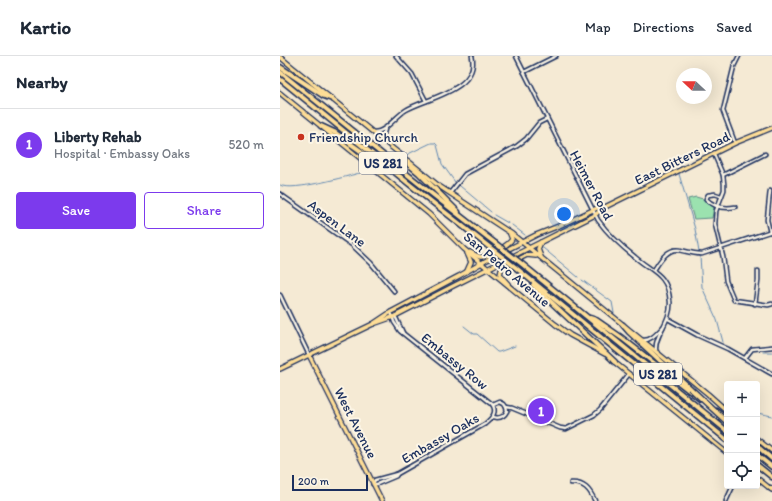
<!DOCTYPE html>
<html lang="en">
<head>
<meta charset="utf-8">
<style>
  body { margin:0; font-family:Itim,sans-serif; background:#f6f6f7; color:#1f2937 }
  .controls { position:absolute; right:12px; bottom:12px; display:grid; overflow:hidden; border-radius:4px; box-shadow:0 4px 16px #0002 }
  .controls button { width:36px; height:36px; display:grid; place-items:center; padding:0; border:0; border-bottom:1px solid #e0e1e3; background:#fff; color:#1f2937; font:20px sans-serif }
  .compass { position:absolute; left:396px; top:12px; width:36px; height:36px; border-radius:50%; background:#fff; box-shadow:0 4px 16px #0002; rotate:292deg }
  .scale { position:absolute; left:12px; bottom:10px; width:76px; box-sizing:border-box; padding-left:4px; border:2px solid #1b2f5e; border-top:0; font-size:11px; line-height:14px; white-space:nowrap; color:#1b2f5e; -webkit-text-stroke:3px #fcf5e5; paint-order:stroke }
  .you { position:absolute; left:284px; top:158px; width:14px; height:14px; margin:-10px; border:3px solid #fff; border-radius:50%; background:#1a73e8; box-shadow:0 0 0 6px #1a73e833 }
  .badge { display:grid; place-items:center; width:26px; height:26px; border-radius:50%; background:#7c3aed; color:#fff; font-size:13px; font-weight:700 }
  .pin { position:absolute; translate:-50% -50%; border:2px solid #fff; box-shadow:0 1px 4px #0006 }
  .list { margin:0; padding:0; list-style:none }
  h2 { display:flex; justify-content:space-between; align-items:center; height:52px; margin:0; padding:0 16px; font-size:17px }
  h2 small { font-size:13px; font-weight:400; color:#747a83 }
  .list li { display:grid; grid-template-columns:26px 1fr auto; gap:12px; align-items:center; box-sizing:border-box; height:72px; padding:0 16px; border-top:1px solid #e0e1e3 }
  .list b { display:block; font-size:15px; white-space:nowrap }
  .list p { margin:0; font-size:13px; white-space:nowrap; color:#747a83 }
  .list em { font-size:13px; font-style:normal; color:#747a83 }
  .actions { display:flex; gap:8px; padding:12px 16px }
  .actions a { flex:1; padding:9px 0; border:1px solid #7c3aed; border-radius:4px; text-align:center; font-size:14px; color:#7c3aed }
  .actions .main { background:#7c3aed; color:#fff }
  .icon { flex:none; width:22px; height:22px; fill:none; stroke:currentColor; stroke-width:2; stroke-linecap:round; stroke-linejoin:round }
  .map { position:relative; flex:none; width:492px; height:445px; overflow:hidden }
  header { display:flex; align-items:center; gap:24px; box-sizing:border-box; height:56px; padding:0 20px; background:#fff; border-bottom:1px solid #e0e1e3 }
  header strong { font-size:19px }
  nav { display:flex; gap:22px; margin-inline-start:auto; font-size:14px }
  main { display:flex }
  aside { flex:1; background:#fff }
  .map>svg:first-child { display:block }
  .green { fill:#9be2af; stroke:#5b8886 }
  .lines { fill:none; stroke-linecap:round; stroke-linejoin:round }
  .stream { stroke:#5f87b2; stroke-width:1 }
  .minor-casing { stroke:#1b2f5e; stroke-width:5.5 }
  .major-casing { stroke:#1b2f5e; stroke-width:6 }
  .highway-casing { stroke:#1b2f5e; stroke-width:7 }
  .minor { stroke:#fcf5e5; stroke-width:2.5 }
  .major { stroke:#fedd96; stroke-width:3.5 }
  .highway { stroke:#fedd96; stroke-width:4 }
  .highway-bridge-casing { stroke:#1b2f5e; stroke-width:7; stroke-linecap:butt }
  .highway-bridge { stroke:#fedd96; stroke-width:4 }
  .poi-dot { fill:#c8321e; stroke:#fcf5e5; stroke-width:1.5 }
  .labels { text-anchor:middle; stroke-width:4; stroke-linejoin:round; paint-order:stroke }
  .shield { fill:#fcf5e5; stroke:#5e6a86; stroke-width:1 }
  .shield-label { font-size:13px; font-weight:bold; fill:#1b2f5e }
  .poi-label { font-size:14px; fill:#1b2f5e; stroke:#fcf5e5; text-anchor:start }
  .street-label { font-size:14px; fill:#1b2f5e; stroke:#fcf5e5 }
</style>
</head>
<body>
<header>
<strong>Kartio</strong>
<nav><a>Map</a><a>Directions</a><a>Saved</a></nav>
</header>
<main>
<aside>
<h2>Nearby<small></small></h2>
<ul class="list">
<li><span class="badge">1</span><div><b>Liberty Rehab</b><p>Hospital · Embassy Oaks</p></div><em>520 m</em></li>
</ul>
<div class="actions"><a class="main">Save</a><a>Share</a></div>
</aside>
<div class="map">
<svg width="492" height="445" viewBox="0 0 492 445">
  <rect width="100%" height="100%" fill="#f5ead4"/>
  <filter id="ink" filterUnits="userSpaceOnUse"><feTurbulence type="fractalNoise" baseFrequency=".025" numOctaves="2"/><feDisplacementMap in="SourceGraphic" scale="8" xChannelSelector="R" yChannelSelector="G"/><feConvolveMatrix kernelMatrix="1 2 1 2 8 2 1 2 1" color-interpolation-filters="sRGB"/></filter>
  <g filter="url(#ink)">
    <path class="green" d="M416,141L423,143L434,151L432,162L414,163L408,143Z"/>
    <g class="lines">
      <g class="stream">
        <path d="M126,99L151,87H155L157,89L162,108L175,126"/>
        <path d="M399,118L415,173L419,196"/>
        <path d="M0,129C11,137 75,118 91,114"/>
        <path d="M180,130L211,156"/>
        <path d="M214,159L228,167"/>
        <path d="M232,169L245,179"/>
        <path d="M263,192L298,221"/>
        <path d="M420,200L422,231L437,264L443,286"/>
        <path d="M302,224L332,246L334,257"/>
        <path d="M184,270L194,278H197L217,296H219L235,290"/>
        <path d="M483,296H492"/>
        <path d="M477,357L492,360"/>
      </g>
      <defs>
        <g id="minor">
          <path d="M116,0L132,18L146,45"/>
          <path d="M236,0L318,164C328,178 341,190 355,201C372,216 388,218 390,245C392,265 374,279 376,294"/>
          <path d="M244,16L276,0"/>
          <path d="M94,76C106,76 116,60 126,54C146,42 200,34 192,0"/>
          <path d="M104,85L103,80L105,73"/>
          <path d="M455,87L443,55L454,10L459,0"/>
          <path d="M434,98L443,119L444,128V134L436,155L435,168L443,201L446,225L454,244L488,249L492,248"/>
          <path d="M443,119L485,98"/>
          <path d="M170,137L185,118L237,90L246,83L259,67L267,63"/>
          <path d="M0,138L72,189L91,207L114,235"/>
          <path d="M441,140L435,138L428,139L426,143C434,151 444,153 455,151"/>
          <path d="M490,176L487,164L490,135"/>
          <path d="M374,214C380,205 387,192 400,194C408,196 414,198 422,198L492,175"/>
          <path d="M0,239L29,299"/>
          <path d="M475,248L478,225V215"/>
          <path d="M114,261L116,262L123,277"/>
          <path d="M388,263L417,279L448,293L492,318"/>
          <path d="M363,284C371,285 377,277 383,271"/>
          <path d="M465,302L472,293L492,291"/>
          <path d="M213,349L220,346L224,348L226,351L232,352L280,372L286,373L314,359L320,354L349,318"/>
          <path d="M213,361C220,363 224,361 227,355L226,351"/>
          <path d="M291,427C304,426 310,434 315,445"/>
          <path d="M93,428H97L116,420L117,418L205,368C212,362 218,356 212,348L120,275L114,266L111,256"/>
          <path d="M93,428L95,424L117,418"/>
          <path d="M446,445L453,430"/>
        </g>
        <g id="major">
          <path d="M0,1L121,99"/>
          <path d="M0,37L149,158L184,193L275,268L290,279L325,298"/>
          <path d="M127,104L159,130L232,178L428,338L447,355"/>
          <path d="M190,196C194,198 198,201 202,201C209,200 229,189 232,183L230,178"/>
          <path d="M261,201L258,193L261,186"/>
          <path d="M187,215L191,206L187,197"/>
          <path d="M228,228L220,219L221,214L223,211L247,199L256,200"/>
          <path d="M93,268L113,261L175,229L315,159L323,152L455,87L492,72"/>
          <path d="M29,299L102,445"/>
          <path d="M333,305L447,397"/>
          <path d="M0,313L93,268L111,256L179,220L207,204L256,179L281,169L317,152H323"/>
          <path d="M477,383L492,395"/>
          <path d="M477,422L492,434"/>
        </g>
        <g id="highway">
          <path d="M0,11L44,40L52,43"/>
          <path d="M0,16L138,127L215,187"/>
          <path d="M0,23L128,127L208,190"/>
          <path d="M41,70L54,76L106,113L111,115"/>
          <path d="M119,98L120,101L139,117L178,156"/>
          <path d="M242,208L447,375"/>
          <path d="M235,211L447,384"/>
          <path d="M253,229L335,306"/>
          <path d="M310,262L316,264L342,282L420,343"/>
          <path d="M343,269L349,276L410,332"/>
          <path d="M436,354L447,362"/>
          <path d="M477,390L492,403"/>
          <path d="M477,399L492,411"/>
          <path d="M477,409L492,421"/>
          <path d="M490,432L492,433"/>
        </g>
      </defs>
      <use href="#minor" class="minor-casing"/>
      <use href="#major" class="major-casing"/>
      <use href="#highway" class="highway-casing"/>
      <use href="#minor" class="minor"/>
      <use href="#major" class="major"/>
      <use href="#highway" class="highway"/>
      <defs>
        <g id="highway-bridge">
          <path d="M215,187L242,208"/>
          <path d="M208,190L235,211"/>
          <path d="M410,332L447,366"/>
        </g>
      </defs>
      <use href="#highway-bridge" class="highway-bridge-casing"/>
      <use href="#highway-bridge" class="highway-bridge"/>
    </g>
  </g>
  <circle class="poi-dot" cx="21" cy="81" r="4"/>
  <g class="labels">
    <g class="shield">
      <rect x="79" y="96" width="48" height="22" rx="3"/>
      <rect x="354" y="307" width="48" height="22" rx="3"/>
    </g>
    <g class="shield-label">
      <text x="103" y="112">US 281</text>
      <text x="378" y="323">US 281</text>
    </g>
    <g class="poi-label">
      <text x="29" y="86">Friendship Church</text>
    </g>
    <g class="street-label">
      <text transform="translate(402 102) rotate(-26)" y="5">East Bitters Road</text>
      <text transform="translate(312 129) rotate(62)" y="5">Heimer Road</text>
      <text transform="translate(57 167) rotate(37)" y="5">Aspen Lane</text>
      <text transform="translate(227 213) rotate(40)" y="5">San Pedro Avenue</text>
      <text transform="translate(175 305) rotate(39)" y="5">Embassy Row</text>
      <text transform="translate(76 367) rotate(63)" y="5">West Avenue</text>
      <text transform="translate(160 382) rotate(-30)" y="5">Embassy Oaks</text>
    </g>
  </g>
</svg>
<div class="controls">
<button>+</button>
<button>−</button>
<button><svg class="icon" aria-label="locate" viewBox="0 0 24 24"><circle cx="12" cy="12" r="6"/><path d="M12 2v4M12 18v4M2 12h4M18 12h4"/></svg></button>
</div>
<svg class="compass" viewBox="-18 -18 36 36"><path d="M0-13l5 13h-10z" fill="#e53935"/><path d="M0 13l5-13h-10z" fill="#747a83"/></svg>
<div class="scale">200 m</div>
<div class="you"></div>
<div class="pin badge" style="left:261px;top:355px">1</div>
</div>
</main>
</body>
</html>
